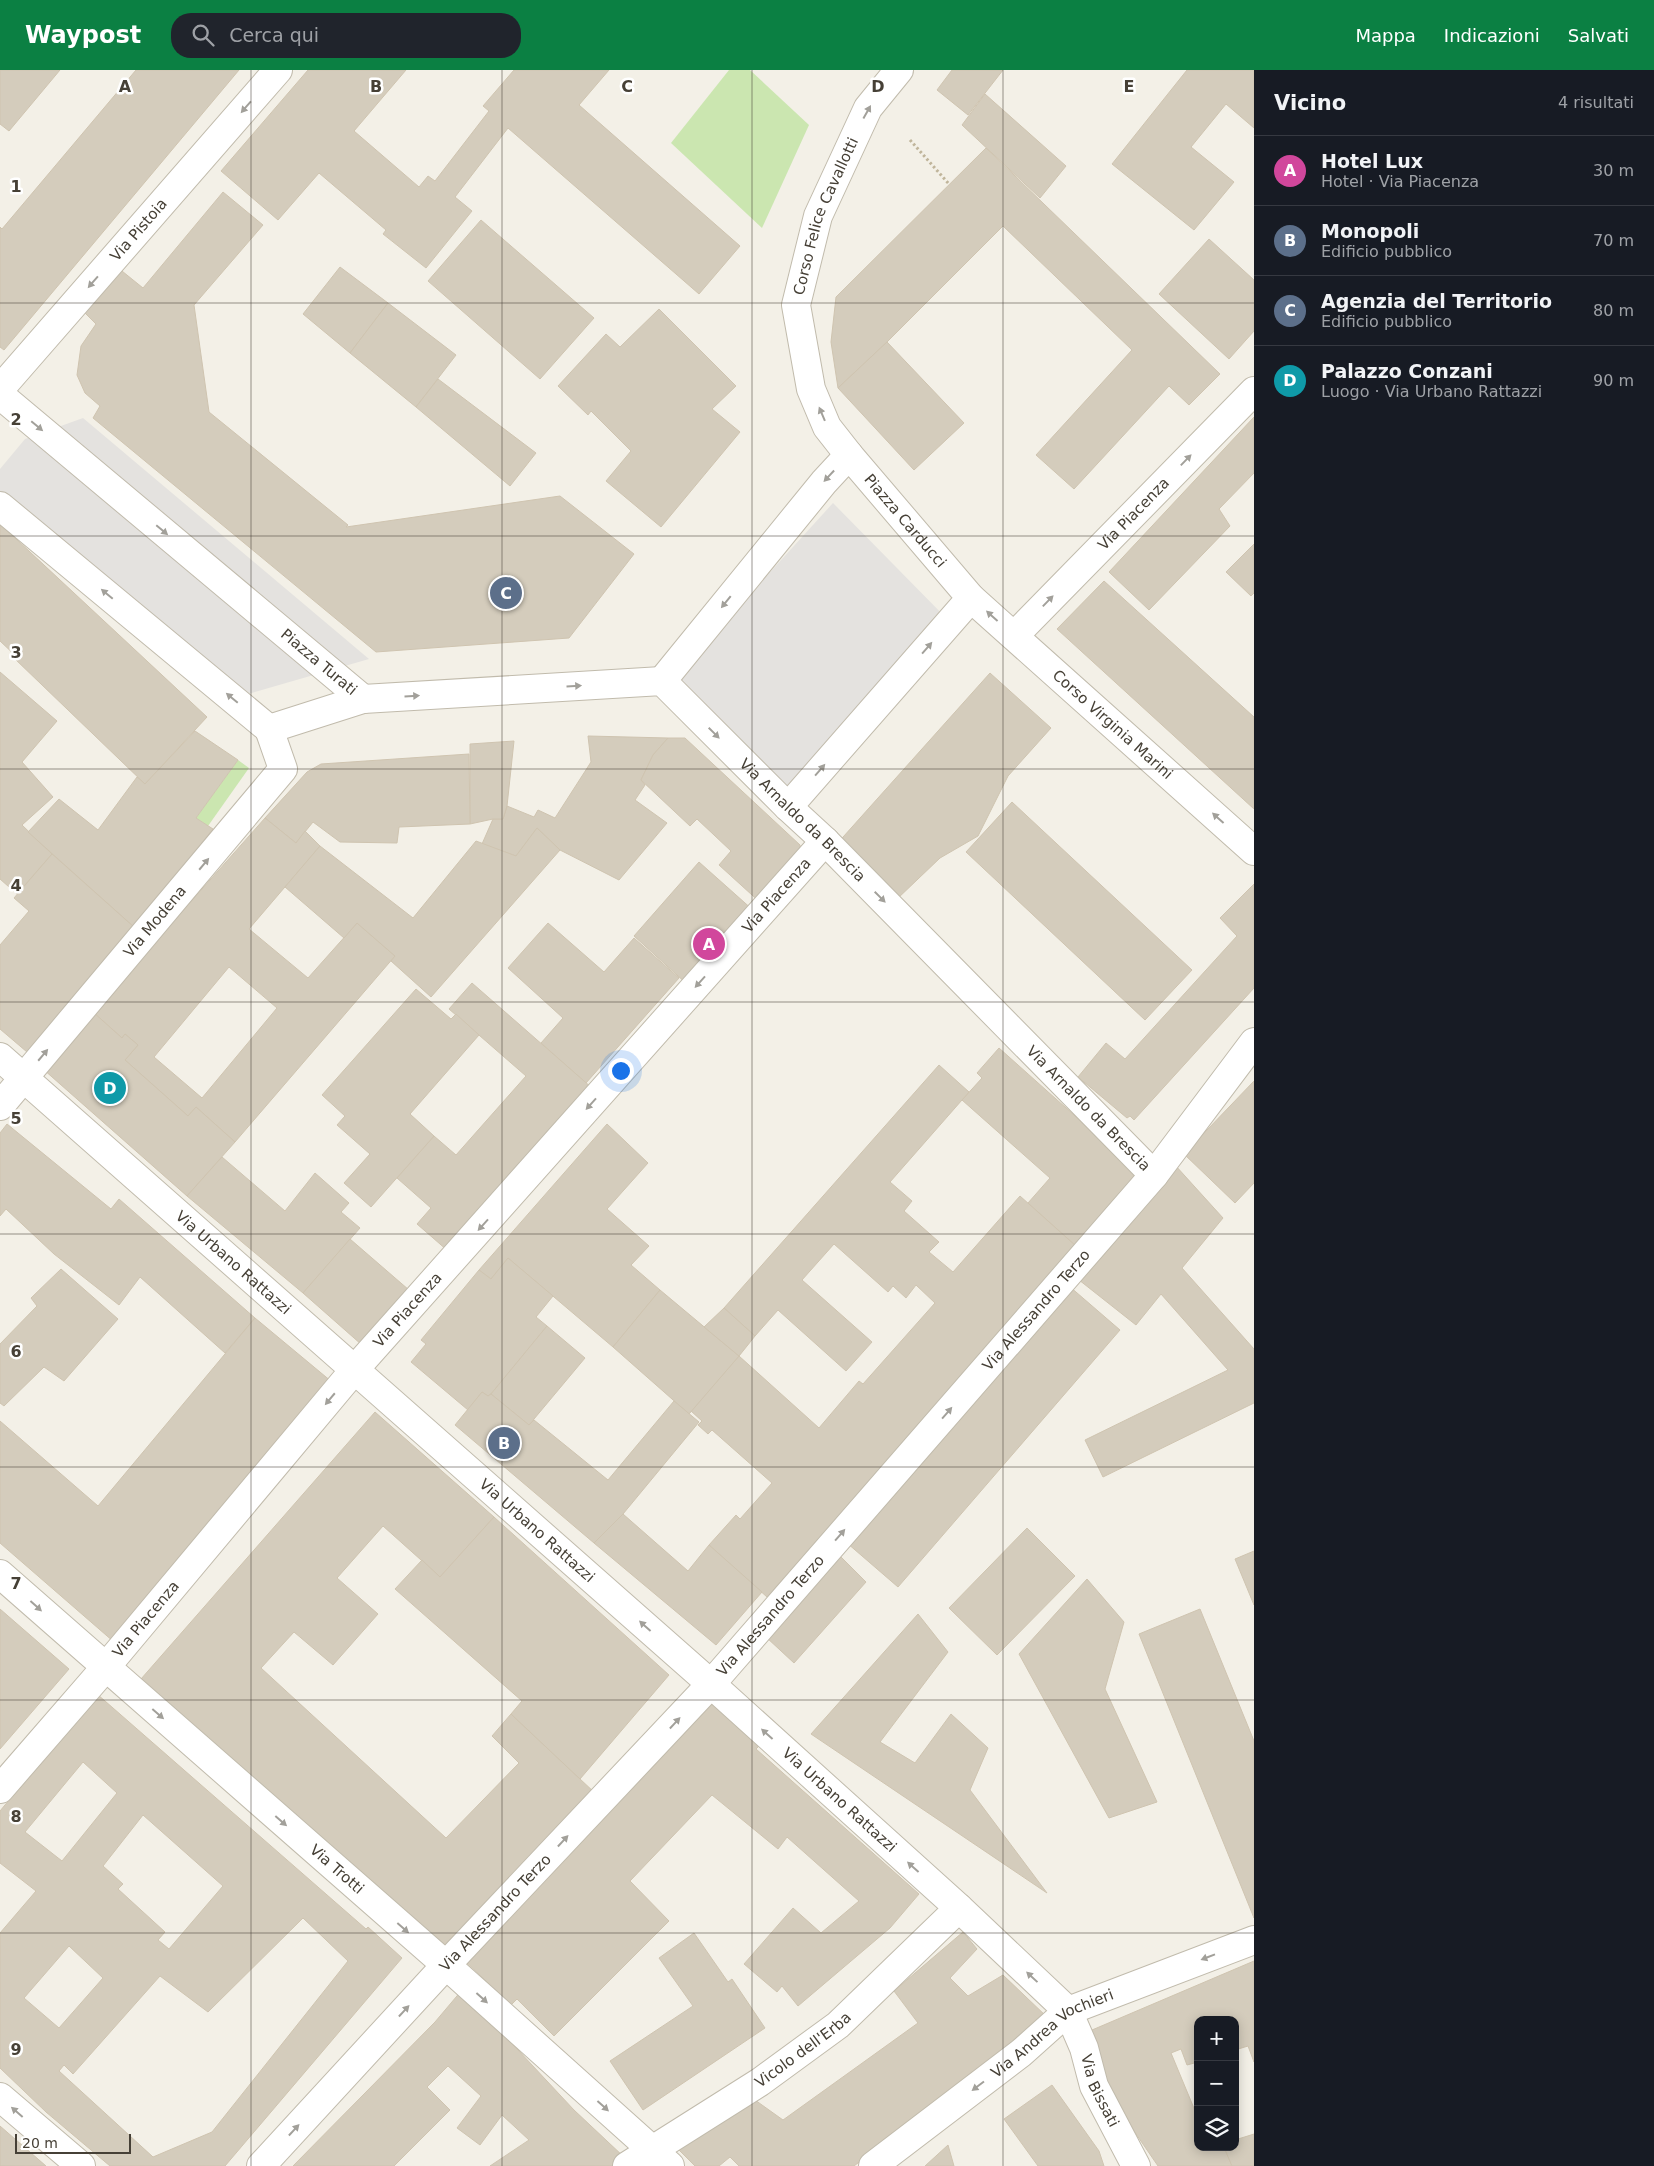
<!DOCTYPE html>
<html lang="it">
<head>
<meta charset="utf-8">
<style>
  body { margin:0; font-family:"DejaVu Sans",sans-serif; background:#20242c; color:#f1f3f6 }
  .controls { position:absolute; right:15px; bottom:15px; display:grid; overflow:hidden; border-radius:10px; box-shadow:0 2px 12px #0003 }
  .controls button { width:45px; height:45px; display:grid; place-items:center; padding:0; border:0; border-bottom:1px solid #363941; background:#171b24; color:#f1f3f6; font:25px sans-serif }
  .scale { position:absolute; left:15px; bottom:12px; width:116px; box-sizing:border-box; padding-left:5px; border:2px solid #464036; border-top:0; font-size:14px; line-height:18px; white-space:nowrap; color:#464036; -webkit-text-stroke:4px #fff; paint-order:stroke }
  .you { position:absolute; left:620px; top:1000px; width:18px; height:18px; margin:-12px; border:4px solid #fff; border-radius:50%; background:#1a73e8; box-shadow:0 0 0 8px #1a73e833 }
  .badge { display:grid; place-items:center; width:32px; height:32px; border-radius:50%; background:#0b8043; color:#fff; font-size:16px; font-weight:700 }
  .pin { position:absolute; translate:-50% -50%; border:2px solid #fff; box-shadow:0 1px 5px #0006 }
  .list { margin:0; padding:0; list-style:none }
  h2 { display:flex; justify-content:space-between; align-items:center; height:65px; margin:0; padding:0 20px; font-size:21px }
  h2 small { font-size:16px; font-weight:400; color:#9ea1a6 }
  .list li { display:grid; grid-template-columns:32px 1fr auto; gap:15px; align-items:center; box-sizing:border-box; height:70px; padding:0 20px; border-top:1px solid #363941 }
  .list b { display:block; font-size:19px; white-space:nowrap }
  .list p { margin:0; font-size:16px; white-space:nowrap; color:#9ea1a6 }
  .list em { font-size:16px; font-style:normal; color:#9ea1a6 }
  .icon { flex:none; width:28px; height:28px; fill:none; stroke:currentColor; stroke-width:2; stroke-linecap:round; stroke-linejoin:round }
  .map { position:relative; flex:none; width:1254px; height:2096px; overflow:hidden }
  header { display:flex; align-items:center; gap:30px; box-sizing:border-box; height:70px; padding:0 25px; background:#0b8043; color:#fff }
  header strong { font-size:24px }
  nav { display:flex; gap:28px; margin-inline-start:auto; font-size:18px }
  .search { width:350px; height:45px; background:#20242c; display:flex; align-items:center; gap:12px; box-sizing:border-box; padding:0 18px; border-radius:20px; color:#9ea1a6; font-size:19px }
  main { display:flex }
  aside { flex:1; background:#171b24 }
  .map>svg:first-child { display:block }
  .green { fill:#cbe6b0 }
  .parking { fill:#e4e2df }
  .building { fill:#d4ccbc; stroke:#cfc4b0; fill-rule:evenodd }
  .lines { fill:none; stroke-linecap:round; stroke-linejoin:round }
  .street-casing { stroke:#c1bbac; stroke-width:30 }
  .path { stroke:#c0b59b; stroke-width:3; stroke-dasharray:2.5 2.5; stroke-linecap:butt }
  .street { stroke:#fff; stroke-width:28 }
  .oneway { fill:#a2a09a }
  .grid { fill:none; stroke:#464036; stroke-width:1; stroke-opacity:0.55 }
  .labels { text-anchor:middle; stroke-width:5; stroke-linejoin:round; paint-order:stroke }
  .street-label { font-size:15px; fill:#464036; stroke:#fff }
  .grid-label { font-size:16px; text-anchor:middle; font-weight:bold; fill:#464036; stroke:#fff; stroke-width:5; stroke-linejoin:round; paint-order:stroke }
</style>
</head>
<body>
<header>
<strong>Waypost</strong>
<div class="search"><svg class="icon" aria-label="search" viewBox="0 0 24 24"><circle cx="10" cy="10" r="6"/><path d="M15 15l6 6"/></svg>Cerca qui</div>
<nav><a>Mappa</a><a>Indicazioni</a><a>Salvati</a></nav>
</header>
<main>
<div class="map">
<svg width="1254" height="2096" viewBox="0 0 1254 2096">
  <rect width="100%" height="100%" fill="#f3f0e7"/>
  <g class="green">
    <path d="M729,0H750L809,55L762,158L671,73Z"/>
    <path d="M238,690L249,698L208,756L196,748Z"/>
  </g>
  <g class="parking">
    <path d="M83,348L369,589L248,624L0,421V399L25,369Z"/>
    <path d="M833,433L954,556L798,732L672,610Z"/>
  </g>
  <g class="building">
    <path d="M0,0H60L9,61L0,54Z"/>
    <path d="M136,0H239L4,280L0,277V157L2,159Z"/>
    <path d="M308,0H406L354,61L419,117L428,106L435,111L489,41L483,36L514,0H609L579,35L740,176L699,224L508,58L455,127L472,141L426,198L383,164L386,160L319,103L278,150L221,101Z"/>
    <path d="M952,0H1003L968,45L937,20Z"/>
    <path d="M1187,0H1254V58L1226,34L1191,77L1234,112L1194,160L1112,94Z"/>
    <path d="M985,24L1066,96L1040,128L962,55Z"/>
    <path d="M986,78L1220,304L1189,335L1169,316L1074,419L1036,385L1132,280L1003,156L887,272L838,318L831,272L836,227Z"/>
    <path d="M223,122L263,155L194,235L209,342L348,455L346,457L560,426L634,484L569,568L376,582L93,348L100,336L85,323L77,305L81,276L96,254L83,241L117,197L143,218Z"/>
    <path d="M481,150L594,248L540,309L428,211Z"/>
    <path d="M1209,169L1254,210V261L1229,289L1159,224Z"/>
    <path d="M340,197L388,233L350,283L303,244Z"/>
    <path d="M388,233L456,285L416,337L350,283Z"/>
    <path d="M659,239L736,316L712,339L740,362L661,457L606,411L631,381L591,341L588,345L558,316L606,264L620,277Z"/>
    <path d="M887,272L964,353L914,400L838,318Z"/>
    <path d="M438,309L536,383L510,416L416,337Z"/>
    <path d="M1254,347V403L1219,439L1230,456L1149,540L1109,502Z"/>
    <path d="M0,454L207,647L145,714L15,589L17,587L0,571Z"/>
    <path d="M1254,474V523L1251,526L1226,502Z"/>
    <path d="M1104,511L1254,647V739L1057,559Z"/>
    <path d="M0,602L57,651L22,692L53,727L22,755L52,784L17,824L0,809Z"/>
    <path d="M990,603L1051,658L1008,706L978,766L940,788L896,830L835,776Z"/>
    <path d="M195,661L238,690L196,748L213,759L135,858L28,762L59,729L98,760L137,707L145,714Z"/>
    <path d="M588,666L668,668L653,685L641,710L645,715L635,730L667,753L619,810L560,780L537,758L516,786L482,774L493,749H503L507,736L534,747L538,740L555,748L591,692Z"/>
    <path d="M668,668H685L800,775L801,791L763,835L719,795L731,781L697,749L690,756L641,710L653,685Z"/>
    <path d="M514,671L507,736L503,749H493L470,754V674Z"/>
    <path d="M469,684L470,754L399,757L397,773L340,772L313,752L296,773L265,748L307,702L321,694Z"/>
    <path d="M1012,732L1192,900L1145,950L966,782Z"/>
    <path d="M265,748L296,773L305,761L320,776L249,859L308,908L357,853L395,886L235,1072L196,1037L188,1046L125,990L138,975L125,964L122,968L93,942ZM229,897L277,938L202,1028L154,987Z"/>
    <path d="M537,758L560,780L431,927L391,891L395,886L357,853L344,868L285,817L320,776L413,848L476,771L516,786Z"/>
    <path d="M52,784L135,858L27,982L0,959V875L29,841L14,828Z"/>
    <path d="M699,792L754,841L688,915L634,866Z"/>
    <path d="M1254,814V918L1134,1050L1130,1046L1127,1048L1078,1007L1106,973L1125,989L1237,866L1220,848Z"/>
    <path d="M548,853L604,902L634,868L679,908L586,1013L541,973L563,948L508,898Z"/>
    <path d="M472,913L592,1018L448,1181L417,1154L431,1138L397,1108L434,1066L456,1085L526,1006L449,939Z"/>
    <path d="M416,919L451,949L456,944L479,965L410,1044L434,1066L371,1137L344,1113L370,1084L337,1055L345,1046L322,1025Z"/>
    <path d="M93,942L122,968L125,964L138,975L125,990L188,1046L196,1037L235,1072L187,1126L43,999Z"/>
    <path d="M999,978L1141,1105L1077,1177L1028,1133L1050,1108L962,1030L982,1008L977,1003Z"/>
    <path d="M939,995L969,1022L890,1112L912,1131L904,1141L939,1172L929,1182L953,1202L1020,1126L1077,1177L767,1527L709,1475L736,1445L740,1449L772,1413L712,1360L708,1364L698,1355L702,1351L691,1341L739,1286L819,1358L859,1311L863,1314L935,1233L916,1215L906,1228L893,1216L888,1222L834,1174L802,1210L872,1272L846,1301L778,1240L755,1266L724,1238Z"/>
    <path d="M1254,1011V1113L1235,1133L1184,1084Z"/>
    <path d="M7,1054L111,1139L119,1129L255,1248L225,1283L140,1207L119,1235L54,1184L6,1139L0,1146V1063Z"/>
    <path d="M607,1054L648,1093L607,1139L649,1176L631,1195L660,1220L613,1277L508,1188L491,1209L479,1200Z"/>
    <path d="M222,1087L285,1141L315,1103L349,1133L341,1142L360,1158L303,1223L187,1126Z"/>
    <path d="M1175,1095L1223,1148L1182,1198L1254,1279V1333L1103,1407L1085,1370L1228,1300L1161,1224L1136,1255L1074,1206Z"/>
    <path d="M350,1169L409,1220L362,1275L303,1223Z"/>
    <path d="M508,1188L553,1226L536,1247L547,1256L491,1324L488,1326L482,1322L468,1340L411,1292L426,1274L421,1270L479,1200L491,1209Z"/>
    <path d="M61,1199L118,1249L64,1311L44,1297L4,1336L0,1333V1274L37,1236L31,1228Z"/>
    <path d="M1069,1216L1120,1260L898,1517L847,1473Z"/>
    <path d="M660,1220L739,1286L689,1344L613,1277Z"/>
    <path d="M724,1238L755,1266L739,1286L704,1257Z"/>
    <path d="M255,1248L332,1312L114,1572L0,1473V1351L98,1436Z"/>
    <path d="M547,1256L585,1288L529,1355L491,1324Z"/>
    <path d="M482,1322L488,1326L491,1324L529,1355L534,1350L608,1410L674,1331L699,1352L623,1444L594,1473L455,1355Z"/>
    <path d="M375,1342L494,1447L440,1507L383,1456L337,1508L378,1544L333,1595L294,1562L261,1598L446,1768L519,1693L492,1666L511,1644L596,1724L449,1882L141,1609Z"/>
    <path d="M623,1444L688,1501L709,1475L762,1522L716,1575L594,1473Z"/>
    <path d="M494,1447L669,1605L580,1709L511,1644L522,1631L395,1519L422,1490L440,1507Z"/>
    <path d="M1027,1458L1075,1506L997,1585L949,1538Z"/>
    <path d="M1254,1481V1535L1235,1489Z"/>
    <path d="M838,1484L866,1512L794,1593L766,1567Z"/>
    <path d="M1087,1509L1124,1552L1105,1619L1157,1732L1109,1748L1019,1584Z"/>
    <path d="M0,1539L69,1599L0,1679Z"/>
    <path d="M1200,1539L1254,1671V1848L1139,1564Z"/>
    <path d="M918,1544L948,1582L880,1672L915,1693L951,1644L988,1678L970,1720L1047,1823L811,1664Z"/>
    <path d="M97,1624L366,1859L368,1857L402,1888L225,2096H110L46,2042L0,1998V1863L36,1821L0,1793V1741ZM83,1692L117,1723L62,1791L25,1762ZM143,1745L223,1816L169,1879L158,1870L165,1862L118,1819L123,1814L103,1796ZM303,1848L348,1891L212,2062L153,2087L59,2001L64,1995L73,2004L160,1906L208,1942ZM69,1876L103,1908L59,1958L24,1928Z"/>
    <path d="M712,1625L762,1673L756,1679L919,1824L890,1858L798,1936L782,1916L777,1922L744,1894L793,1838L821,1863L859,1831L787,1767L778,1779L712,1725L630,1811L669,1851L554,1966L517,1929L511,1935L461,1887Z"/>
    <path d="M963,1862L977,1879L950,1908L968,1926L1003,1905L1047,1947L854,2096H739L730,2087L719,2096H695L678,2079L755,2030L783,2050L918,1953L894,1921Z"/>
    <path d="M694,1863L728,1912L732,1909L765,1958L643,2040L610,1991L693,1936L659,1888Z"/>
    <path d="M1254,1891V1992L1248,1976L1235,1980V1950H1198V1992L1187,1995L1181,1979L1171,1983L1198,2048V2077H1224L1232,2096H1158L1108,2023L1085,1963Z"/>
    <path d="M462,1920L574,2040L624,2087L612,2096H490L529,2070L502,2045L480,2075L457,2058L481,2026L448,1996L427,2017L450,2040L394,2096H293L435,1952Z"/>
    <path d="M1052,2015L1099,2081L1104,2096H1038L1004,2049Z"/>
    <path d="M0,2056L46,2096H0Z"/>
    <path d="M1254,2064V2096H1232L1224,2077H1235V2070Z"/>
    <path d="M948,2075L954,2096H925Z"/>
  </g>
  <g class="lines">
    <defs>
      <g id="street">
        <path id="s1" d="M0,319L278,0"/>
        <path id="s2" d="M0,325L363,629"/>
        <path id="s3" d="M849,385L827,357L811,319L796,235L818,146L868,38L899,0"/>
        <path d="M0,436L269,659"/>
        <path id="s4" d="M971,528L1254,781"/>
        <path id="s5" d="M1014,566L1254,321"/>
        <path id="s6" d="M662,611L824,412L849,385L971,528L788,737"/>
        <path id="s7" d="M269,659L363,629L662,611L788,737L825,771L1154,1105"/>
        <path id="s8" d="M0,987L711,1614L959,1838L1068,1941L1084,1978L1094,2016L1136,2096"/>
        <path id="s9" d="M0,1036L283,699L269,659"/>
        <path id="s10" d="M0,1504L446,1895L670,2096"/>
        <path id="s11" d="M0,1719L105,1598L355,1299L825,771"/>
        <path d="M0,2027L81,2096"/>
        <path id="s12" d="M261,2096L446,1895L711,1614L1154,1105L1254,972"/>
        <path id="s13" d="M627,2096L760,2012L838,1955L959,1838"/>
        <path id="s14" d="M873,2096L1021,1983L1068,1941L1254,1870"/>
      </g>
    </defs>
    <use href="#street" class="street-casing"/>
    <path class="path" d="M910,70L949,114"/>
    <use href="#street" class="street"/>
  </g>
  <defs><path id="oneway-solid" d="M-6-.8H1V-3.2L6.5 0L1 3.2V.8H-6Z" transform="scale(1.25)"/></defs>
  <g class="oneway">
    <use href="#oneway-solid" transform="translate(246 37) rotate(131)"/>
    <use href="#oneway-solid" transform="translate(867 42) rotate(-61)"/>
    <use href="#oneway-solid" transform="translate(93 212) rotate(131)"/>
    <use href="#oneway-solid" transform="translate(822 344) rotate(-113)"/>
    <use href="#oneway-solid" transform="translate(37 356) rotate(40)"/>
    <use href="#oneway-solid" transform="translate(1186 390) rotate(-46)"/>
    <use href="#oneway-solid" transform="translate(829 406) rotate(133)"/>
    <use href="#oneway-solid" transform="translate(162 460) rotate(40)"/>
    <use href="#oneway-solid" transform="translate(107 524) rotate(-140)"/>
    <use href="#oneway-solid" transform="translate(1048 531) rotate(-46)"/>
    <use href="#oneway-solid" transform="translate(726 532) rotate(129)"/>
    <use href="#oneway-solid" transform="translate(992 546) rotate(-138)"/>
    <use href="#oneway-solid" transform="translate(927 578) rotate(-49)"/>
    <use href="#oneway-solid" transform="translate(574 616) rotate(-3)"/>
    <use href="#oneway-solid" transform="translate(412 626) rotate(-3)"/>
    <use href="#oneway-solid" transform="translate(232 628) rotate(-140)"/>
    <use href="#oneway-solid" transform="translate(714 663) rotate(45)"/>
    <use href="#oneway-solid" transform="translate(820 700) rotate(-49)"/>
    <use href="#oneway-solid" transform="translate(1218 748) rotate(-138)"/>
    <use href="#oneway-solid" transform="translate(204 794) rotate(-50)"/>
    <use href="#oneway-solid" transform="translate(880 827) rotate(45)"/>
    <use href="#oneway-solid" transform="translate(700 912) rotate(132)"/>
    <use href="#oneway-solid" transform="translate(43 985) rotate(-50)"/>
    <use href="#oneway-solid" transform="translate(591 1034) rotate(132)"/>
    <use href="#oneway-solid" transform="translate(483 1155) rotate(132)"/>
    <use href="#oneway-solid" transform="translate(330 1329) rotate(130)"/>
    <use href="#oneway-solid" transform="translate(947 1343) rotate(-49)"/>
    <use href="#oneway-solid" transform="translate(840 1465) rotate(-49)"/>
    <use href="#oneway-solid" transform="translate(36 1536) rotate(42)"/>
    <use href="#oneway-solid" transform="translate(645 1556) rotate(-138)"/>
    <use href="#oneway-solid" transform="translate(158 1644) rotate(41)"/>
    <use href="#oneway-solid" transform="translate(675 1653) rotate(-47)"/>
    <use href="#oneway-solid" transform="translate(767 1664) rotate(-138)"/>
    <use href="#oneway-solid" transform="translate(281 1751) rotate(41)"/>
    <use href="#oneway-solid" transform="translate(563 1771) rotate(-47)"/>
    <use href="#oneway-solid" transform="translate(913 1797) rotate(-138)"/>
    <use href="#oneway-solid" transform="translate(403 1858) rotate(41)"/>
    <use href="#oneway-solid" transform="translate(1208 1887) rotate(159)"/>
    <use href="#oneway-solid" transform="translate(1032 1907) rotate(-137)"/>
    <use href="#oneway-solid" transform="translate(482 1928) rotate(42)"/>
    <use href="#oneway-solid" transform="translate(404 1941) rotate(-47)"/>
    <use href="#oneway-solid" transform="translate(978 2016) rotate(143)"/>
    <use href="#oneway-solid" transform="translate(603 2036) rotate(42)"/>
    <use href="#oneway-solid" transform="translate(17 2042) rotate(-139)"/>
    <use href="#oneway-solid" transform="translate(294 2060) rotate(-47)"/>
  </g>
  <path class="grid" d="M251,0V2096M502,0V2096M752,0V2096M1003,0V2096M0,233H1254M0,466H1254M0,699H1254M0,932H1254M0,1164H1254M0,1397H1254M0,1630H1254M0,1863H1254"/>
  <g class="labels">
    <g class="street-label">
      <text dy="5" stroke="none"><textPath href="#s3" startOffset="256">Corso Felice Cavallotti</textPath></text>
      <text dy="5" stroke="none"><textPath href="#s1" startOffset="211">Via Pistoia</textPath></text>
      <text dy="5" stroke="none"><textPath href="#s5" startOffset="171">Via Piacenza</textPath></text>
      <text dy="5" stroke="none"><textPath href="#s6" startOffset="380">Piazza Carducci</textPath></text>
      <text dy="5" stroke="none"><textPath href="#s2" startOffset="416">Piazza Turati</textPath></text>
      <text dy="5" stroke="none"><textPath href="#s4" startOffset="190">Corso Virginia Marini</textPath></text>
      <text dy="5" stroke="none"><textPath href="#s7" startOffset="596">Via Arnaldo da Brescia</textPath></text>
      <text dy="5" stroke="none"><textPath href="#s11" startOffset="1184">Via Piacenza</textPath></text>
      <text dy="5" stroke="none"><textPath href="#s9" startOffset="241">Via Modena</textPath></text>
      <text dy="5" stroke="none"><textPath href="#s7" startOffset="1002">Via Arnaldo da Brescia</textPath></text>
      <text dy="5" stroke="none"><textPath href="#s8" startOffset="311">Via Urbano Rattazzi</textPath></text>
      <text dy="5" stroke="none"><textPath href="#s11" startOffset="629">Via Piacenza</textPath></text>
      <text dy="5" stroke="none"><textPath href="#s12" startOffset="1155">Via Alessandro Terzo</textPath></text>
      <text dy="5" stroke="none"><textPath href="#s8" startOffset="716">Via Urbano Rattazzi</textPath></text>
      <text dy="5" stroke="none"><textPath href="#s12" startOffset="750">Via Alessandro Terzo</textPath></text>
      <text dy="5" stroke="none"><textPath href="#s11" startOffset="224">Via Piacenza</textPath></text>
      <text dy="5" stroke="none"><textPath href="#s8" startOffset="1121">Via Urbano Rattazzi</textPath></text>
      <text dy="5" stroke="none"><textPath href="#s10" startOffset="448">Via Trotti</textPath></text>
      <text dy="5" stroke="none"><textPath href="#s12" startOffset="345">Via Alessandro Terzo</textPath></text>
      <text dy="5" stroke="none"><textPath href="#s14" startOffset="224">Via Andrea Vochieri</textPath></text>
      <text dy="5" stroke="none"><textPath href="#s13" startOffset="211">Vicolo dell'Erba</textPath></text>
      <text dy="5" stroke="none"><textPath href="#s8" startOffset="1518">Via Bissati</textPath></text>
    </g>
  </g>
  <g class="grid-label">
    <text x="125" y="22">A</text>
    <text x="376" y="22">B</text>
    <text x="627" y="22">C</text>
    <text x="878" y="22">D</text>
    <text x="1129" y="22">E</text>
    <text x="16" y="122">1</text>
    <text x="16" y="355">2</text>
    <text x="16" y="588">3</text>
    <text x="16" y="821">4</text>
    <text x="16" y="1054">5</text>
    <text x="16" y="1287">6</text>
    <text x="16" y="1519">7</text>
    <text x="16" y="1752">8</text>
    <text x="16" y="1985">9</text>
  </g>
</svg>
<div class="controls">
<button>+</button>
<button>−</button>
<button><svg class="icon" aria-label="layers" viewBox="0 0 24 24"><path d="M12 4l9 5-9 5-9-5zM3 14l9 5 9-5"/></svg></button>
</div>
<div class="scale">20 m</div>
<div class="you"></div>
<div class="pin badge" style="left:709px;top:874px;background:#d1479c">A</div>
<div class="pin badge" style="left:504px;top:1373px;background:#5c6f8a">B</div>
<div class="pin badge" style="left:506px;top:523px;background:#5c6f8a">C</div>
<div class="pin badge" style="left:110px;top:1018px;background:#0f9aa8">D</div>
</div>
<aside>
<h2>Vicino<small>4 risultati</small></h2>
<ul class="list">
<li><span class="badge" style="background:#d1479c">A</span><div><b>Hotel Lux</b><p>Hotel · Via Piacenza</p></div><em>30 m</em></li>
<li><span class="badge" style="background:#5c6f8a">B</span><div><b>Monopoli</b><p>Edificio pubblico</p></div><em>70 m</em></li>
<li><span class="badge" style="background:#5c6f8a">C</span><div><b>Agenzia del Territorio</b><p>Edificio pubblico</p></div><em>80 m</em></li>
<li><span class="badge" style="background:#0f9aa8">D</span><div><b>Palazzo Conzani</b><p>Luogo · Via Urbano Rattazzi</p></div><em>90 m</em></li>
</ul>
</aside>
</main>
</body>
</html>
